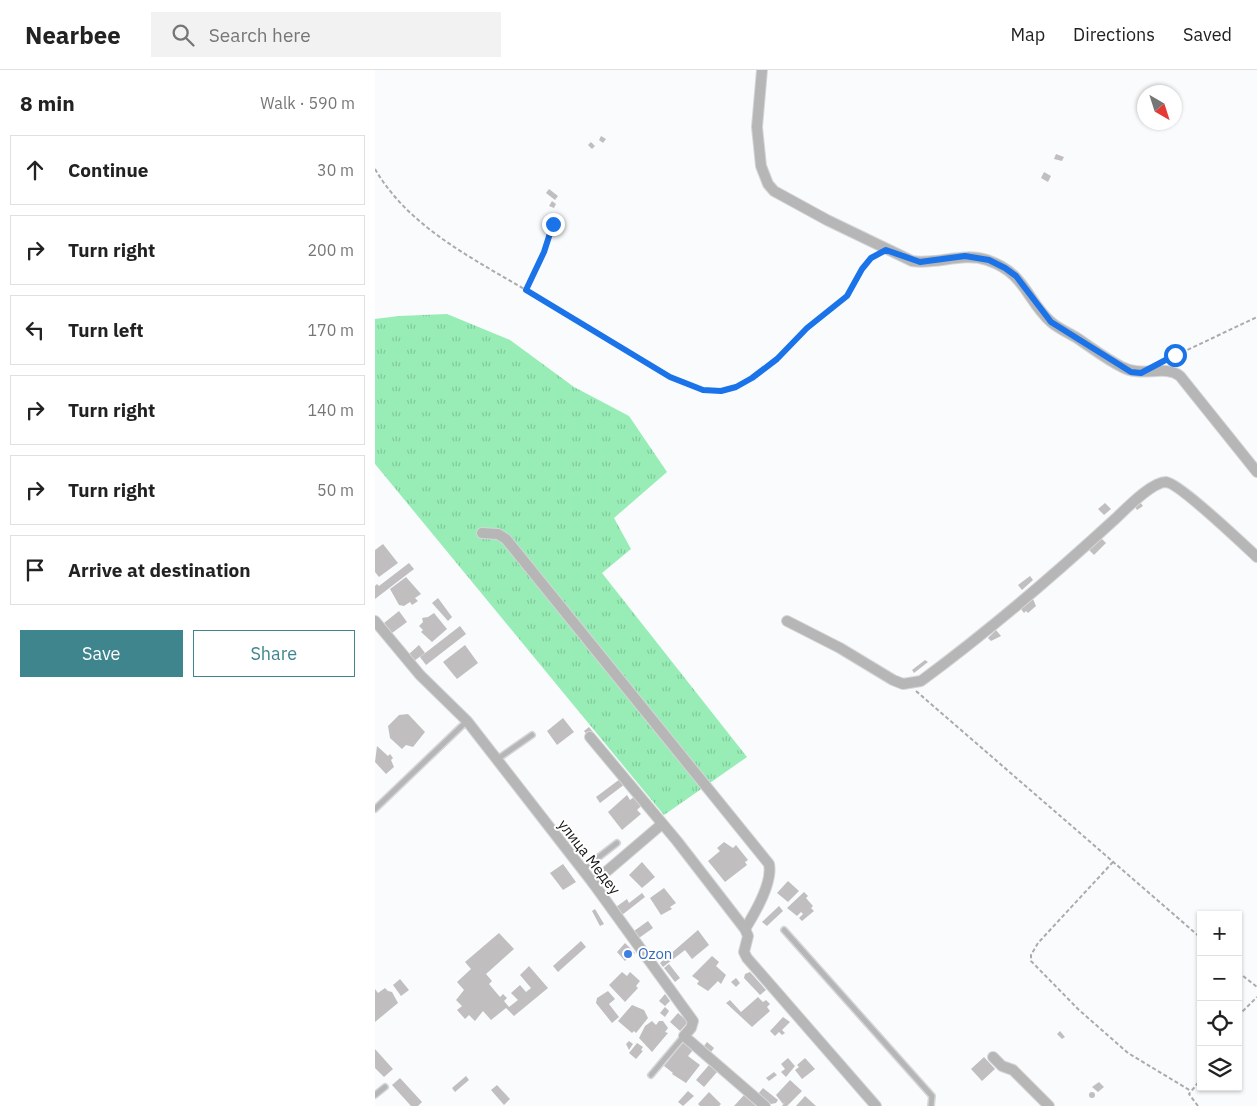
<!DOCTYPE html>
<html lang="en">
<head>
<meta charset="utf-8">
<style>
  body { margin:0; font-family:"IBM Plex Sans",sans-serif; background:#f2f2f2; color:#222 }
  .controls { position:absolute; right:15px; bottom:15px; display:grid; overflow:hidden; border-radius:0px; box-shadow:0 1px 4px #0004 }
  .controls button { width:45px; height:45px; display:grid; place-items:center; padding:0; border:0; border-bottom:1px solid #e0e0e0; background:#fff; color:#222; font:25px sans-serif }
  .compass { position:absolute; left:762px; top:15px; width:45px; height:45px; border-radius:50%; background:#fff; box-shadow:0 1px 4px #0004; rotate:141deg }
  .stop { position:absolute; width:15px; height:15px; margin:-11px; border:4px solid #1a73e8; border-radius:50%; background:#fff }
  .stop.end { background:#1a73e8; border-color:#fff; box-shadow:0 1px 5px #0008 }
  .list { margin:0; padding:0; list-style:none }
  h2 { display:flex; justify-content:space-between; align-items:center; height:65px; margin:0; padding:0 20px; font-size:21px }
  h2 small { font-size:16px; font-weight:400; color:#767676 }
  .list li { display:grid; grid-template-columns:32px 1fr auto; gap:15px; align-items:center; box-sizing:border-box; height:70px; margin:0 10px 10px; padding:0 10px; border:1px solid #e0e0e0; border-radius:0px }
  .list b { display:block; font-size:19px; white-space:nowrap }
  .list em { font-size:16px; font-style:normal; color:#767676 }
  .actions { display:flex; gap:10px; padding:15px 20px }
  .actions a { flex:1; padding:11px 0; border:1px solid #3e858e; border-radius:0px; text-align:center; font-size:18px; color:#3e858e }
  .actions .main { background:#3e858e; color:#fff }
  .icon { flex:none; width:28px; height:28px; fill:none; stroke:currentColor; stroke-width:2; stroke-linecap:round; stroke-linejoin:round }
  .map { position:relative; flex:none; width:882px; height:1036px; overflow:hidden }
  header { display:flex; align-items:center; gap:30px; box-sizing:border-box; height:70px; padding:0 25px; background:#fff; border-bottom:1px solid #e0e0e0 }
  header strong { font-size:24px }
  nav { display:flex; gap:28px; margin-inline-start:auto; font-size:18px }
  .search { width:350px; height:45px; background:#f2f2f2; display:flex; align-items:center; gap:12px; box-sizing:border-box; padding:0 18px; border-radius:0px; color:#767676; font-size:19px }
  main { display:flex }
  aside { flex:1; background:#fff }
  .map>svg:first-child { display:block }
  .grass { fill:url(#grass-tufts) }
  .building { fill:#c1bec0 }
  .lines { fill:none; stroke-linecap:round; stroke-linejoin:round }
  .lane-casing { stroke:#d4d6d8; stroke-width:8 }
  .street-casing { stroke:#d4d6d8; stroke-width:12 }
  .path { stroke:#aaabad; stroke-width:2; stroke-dasharray:4 2.5; stroke-linecap:butt }
  .lane { stroke:#b7b6b6; stroke-width:5 }
  .street { stroke:#b7b6b6; stroke-width:10 }
  .route { stroke:#1a73e8; stroke-width:6 }
  .shop-dot { fill:#3f7fe0; stroke:#fff; stroke-width:2 }
  .labels { text-anchor:middle; stroke-width:4; stroke-linejoin:round; paint-order:stroke }
  .street-label { font-size:15px; fill:#141515; stroke:#fff }
  .shop-label { font-size:15px; fill:#366cbe; stroke:#fff; text-anchor:start }
</style>
</head>
<body>
<header>
<strong>Nearbee</strong>
<div class="search"><svg class="icon" aria-label="search" viewBox="0 0 24 24"><circle cx="10" cy="10" r="6"/><path d="M15 15l6 6"/></svg>Search here</div>
<nav><a>Map</a><a>Directions</a><a>Saved</a></nav>
</header>
<main>
<aside>
<h2>8 min<small>Walk · 590 m</small></h2>
<ul class="list">
<li><svg class="icon" aria-label="ahead" viewBox="0 0 24 24"><path d="M12 20V5M6 11l6-6 6 6"/></svg><div><b>Continue</b></div><em>30 m</em></li>
<li><svg class="icon" aria-label="right" viewBox="0 0 24 24"><path d="M7 20v-9h11M14 6l5 5-5 5"/></svg><div><b>Turn right</b></div><em>200 m</em></li>
<li><svg class="icon" aria-label="left" viewBox="0 0 24 24"><path d="M17 20v-9H6M10 6l-5 5 5 5"/></svg><div><b>Turn left</b></div><em>170 m</em></li>
<li><svg class="icon" aria-label="right" viewBox="0 0 24 24"><path d="M7 20v-9h11M14 6l5 5-5 5"/></svg><div><b>Turn right</b></div><em>140 m</em></li>
<li><svg class="icon" aria-label="right" viewBox="0 0 24 24"><path d="M7 20v-9h11M14 6l5 5-5 5"/></svg><div><b>Turn right</b></div><em>50 m</em></li>
<li><svg class="icon" aria-label="arrive" viewBox="0 0 24 24"><path d="M6 21V4h12l-3 4 3 4H6"/></svg><div><b>Arrive at destination</b></div></li>
</ul>
<div class="actions"><a class="main">Save</a><a>Share</a></div>
</aside>
<div class="map">
<svg width="882" height="1036" viewBox="0 0 882 1036">
  <defs>
    <pattern id="grass-tufts" width="24" height="20" patternUnits="userSpaceOnUse" patternTransform="scale(1.25)"><rect width="24" height="20" fill="#97edb5"/><path d="M3 7l-1-3M5 7V3M7 7l1-3M15 17l-1-3M17 17v-4M19 17l1-3" fill="none" stroke="#81ca9b"/></pattern>
  </defs>
  <rect width="100%" height="100%" fill="#f9fbfd"/>
  <path class="grass" d="M72,244L135,270L199,317L254,346L292,402L239,448L256,479L227,503L372,687L289,745L0,394V249L24,246Z"/>
  <g class="building">
    <path d="M226,66L231,69L228,73L224,70Z"/>
    <path d="M216,72L220,76L217,79L213,75Z"/>
    <path d="M681,84L689,87L687,91L679,89Z"/>
    <path d="M669,102L676,106L673,112L666,108Z"/>
    <path d="M174,119L183,126L180,130L171,123Z"/>
    <path d="M177,131L181,134L179,138L174,136Z"/>
    <path d="M765,432L768,436L762,440L759,435Z"/>
    <path d="M730,433L736,439L729,445L723,439Z"/>
    <path d="M725,467L731,473L719,485L713,479Z"/>
    <path d="M8,474L23,493L4,507L0,502V480Z"/>
    <path d="M34,493L39,499L0,529V516L2,514L4,516Z"/>
    <path d="M655,506L658,510L647,520L643,515Z"/>
    <path d="M31,507L46,524L40,528L43,531L37,535L35,532L29,536L24,535L15,519Z"/>
    <path d="M63,528L77,547L73,551L57,533Z"/>
    <path d="M658,529L661,536L653,543L651,541L649,543L646,539Z"/>
    <path d="M24,541L32,552L17,563L9,553Z"/>
    <path d="M59,543L72,559L57,572L46,562L48,560L44,556L48,552L47,548L53,547Z"/>
    <path d="M85,556L91,564L51,595L45,587Z"/>
    <path d="M621,560L626,566L616,571L613,568Z"/>
    <path d="M44,575L50,583L39,591L34,584Z"/>
    <path d="M90,575L103,593L82,609L68,592Z"/>
    <path d="M550,590L553,592L539,603L537,600Z"/>
    <path d="M33,644L50,662L38,677L31,675L27,679L15,668L13,656L24,645Z"/>
    <path d="M188,648L199,662L182,675L172,661Z"/>
    <path d="M214,657L218,662L213,666L209,661Z"/>
    <path d="M2,676L13,686L15,684L18,688L16,690L19,697L11,704L0,692Z"/>
    <path d="M245,709L250,714L225,733L221,727Z"/>
    <path d="M252,725L255,730L260,726L267,735L262,740L266,744L247,760L233,742Z"/>
    <path d="M349,772L358,778L361,775L373,790L370,792L372,795L350,812L333,791L345,781L342,778Z"/>
    <path d="M267,792L280,807L267,818L254,805Z"/>
    <path d="M188,794L201,812L188,820L175,803Z"/>
    <path d="M413,811L424,821L413,832L402,823Z"/>
    <path d="M289,818L301,833L295,837L297,839L286,845L275,828Z"/>
    <path d="M429,822L433,826L431,828L438,836L436,838L439,841L427,851L424,848L428,844L426,842L422,846L412,838Z"/>
    <path d="M267,823L270,827L247,845L241,837L252,829L254,833Z"/>
    <path d="M404,836L408,841L392,856L387,852Z"/>
    <path d="M220,839L229,854L225,856L217,841Z"/>
    <path d="M273,851L278,858L264,868L259,861Z"/>
    <path d="M323,860L334,875L317,889L310,880L288,897L285,893Z"/>
    <path d="M124,863L139,879L111,904L117,911L114,914L125,927L128,924L132,928L129,931L134,937L143,930L136,923L145,915L151,922L156,918L145,905L154,896L173,918L139,946L131,938L116,950L108,941L100,951L94,945L90,949L82,940L87,936L81,930L89,920L82,912L96,899L90,892Z"/>
    <path d="M206,871L211,877L183,902L178,896Z"/>
    <path d="M250,873L260,883L250,891L242,882Z"/>
    <path d="M337,886L344,892L341,896L351,905L346,914L343,911L333,921L322,914L324,911L317,906Z"/>
    <path d="M294,894L305,908L300,912L289,898Z"/>
    <path d="M247,902L252,906L255,902L265,911L261,916L263,918L250,932L234,915Z"/>
    <path d="M375,902L391,920L385,925L369,908L370,904Z"/>
    <path d="M361,908L365,913L361,917L356,912Z"/>
    <path d="M25,909L34,920L26,926L18,915Z"/>
    <path d="M10,918L13,921L17,922L23,933L0,952V919L3,923Z"/>
    <path d="M233,921L240,929L234,934L244,947L237,953L221,933L222,928Z"/>
    <path d="M290,924L295,931L290,936L284,931Z"/>
    <path d="M383,927L388,932L391,930L395,934L392,937L395,941L377,957L351,933L355,930L366,942Z"/>
    <path d="M257,935L269,940L273,948L261,963L259,961L257,963L243,951Z"/>
    <path d="M290,937L294,941L290,947L285,943Z"/>
    <path d="M303,943L313,952L305,961L295,952Z"/>
    <path d="M408,947L415,952L407,960L410,963L407,965L404,962L400,966L395,961Z"/>
    <path d="M277,951L281,955L284,951H288L293,958L290,962L293,963L277,982L264,968L270,956Z"/>
    <path d="M685,961L690,967L687,969L682,964Z"/>
    <path d="M254,971L258,974L254,980L251,974Z"/>
    <path d="M308,972L318,980L313,986L325,995L311,1013L297,1004L298,1003L289,996Z"/>
    <path d="M332,972L339,978L336,982L329,976Z"/>
    <path d="M262,973L268,977L266,980L268,981L261,989L254,983Z"/>
    <path d="M0,979L18,999L9,1007L0,998Z"/>
    <path d="M609,987L620,999L607,1011L596,999Z"/>
    <path d="M413,988L420,996L411,1007L406,1002L410,999L406,994Z"/>
    <path d="M430,988L440,999L427,1009L420,1000L424,997L422,995Z"/>
    <path d="M334,995L342,1002L329,1017L321,1010Z"/>
    <path d="M399,1002L402,1005L394,1011L391,1008Z"/>
    <path d="M91,1006L94,1010L80,1022L77,1018Z"/>
    <path d="M25,1008L47,1032L43,1036H36L17,1015Z"/>
    <path d="M415,1010L427,1021L412,1036H407L410,1032L408,1034L401,1025Z"/>
    <path d="M724,1012L729,1017L723,1022L717,1017Z"/>
    <path d="M122,1015L135,1029L129,1035L116,1020Z"/>
    <path d="M388,1018L403,1030L401,1033L396,1034L383,1024Z"/>
    <path d="M313,1021L319,1026L308,1036L303,1032Z"/>
    <path d="M334,1022L346,1034L344,1036H325L323,1034Z"/>
    <circle cx="717" cy="1025" r="3"/>
    <path d="M369,1025L381,1036H359Z"/>
    <path d="M430,1026L441,1036H421Z"/>
  </g>
  <g class="lines">
    <defs>
      <g id="lane">
        <path d="M121,690L157,665"/>
        <path d="M0,739L92,651"/>
        <path d="M207,800L242,773"/>
        <path d="M409,860L557,1026L556,1036"/>
        <path d="M276,1005L309,966"/>
        <path d="M0,1025L10,1017"/>
      </g>
      <g id="street">
        <path d="M387,0L382,57L386,96L393,114L399,121L452,150L537,191C562,195 587,182 612,190C651,203 651,230 676,252C684,259 694,263 702,268C717,278 731,289 747,297C767,308 789,294 805,306L882,402"/>
        <path d="M107,463L123,464L131,469L394,794C398,812 380,843 370,859"/>
        <path d="M0,551L45,605L92,651L218,813L318,951L316,958L309,966L390,1036"/>
        <path d="M412,551L465,578L518,610L528,614L546,611C614,561 678,506 739,450C750,440 776,412 791,412C804,413 868,474 882,487"/>
        <path d="M215,667L302,771L370,859L373,866L369,882L372,888L501,1036"/>
        <path d="M218,813L287,754"/>
        <path d="M618,987L627,996L638,1000L674,1036"/>
      </g>
    </defs>
    <use href="#lane" class="lane-casing"/>
    <use href="#street" class="street-casing"/>
    <g class="path">
      <path d="M0,99C33,156 95,187 151,220"/>
      <path d="M178,147L169,182L151,220C179,236 209,252 236,270C268,292 318,332 359,317C388,307 409,281 430,260C440,250 452,243 463,234C480,220 484,198 502,184"/>
      <path d="M789,291L882,247"/>
      <path d="M541,621L826,868"/>
      <path d="M738,792L663,873L656,885V891L704,940L753,983L816,1021"/>
      <path d="M863,902L882,917"/>
      <path d="M863,946L882,927"/>
      <path d="M823,1036L814,1024L826,1009"/>
    </g>
    <use href="#lane" class="lane"/>
    <use href="#street" class="street"/>
  </g>
  <g class="lines">
    <path class="route" d="M178,154L169,182L151,220L295,307L328,320L346,321L361,317L377,308L402,289L432,258L472,226L487,199L496,188L511,180L545,192L590,186L614,190L630,198L641,206L676,252L756,302L766,303L800,285"/>
  </g>
  <circle class="shop-dot" cx="253" cy="884" r="5"/>
  <g class="labels">
    <g class="street-label">
      <text transform="translate(214 787) rotate(52)" y="5">улица Медеу</text>
    </g>
    <g class="shop-label">
      <text x="263" y="889">Ozon</text>
    </g>
  </g>
</svg>
<div class="controls">
<button>+</button>
<button>−</button>
<button><svg class="icon" aria-label="locate" viewBox="0 0 24 24"><circle cx="12" cy="12" r="6"/><path d="M12 2v4M12 18v4M2 12h4M18 12h4"/></svg></button>
<button><svg class="icon" aria-label="layers" viewBox="0 0 24 24"><path d="M12 4l9 5-9 5-9-5zM3 14l9 5 9-5"/></svg></button>
</div>
<svg class="compass" viewBox="-18 -18 36 36"><path d="M0-13l5 13h-10z" fill="#e53935"/><path d="M0 13l5-13h-10z" fill="#767676"/></svg>
<div class="stop" style="left:800px;top:285px"></div>
<div class="stop end" style="left:178px;top:154px"></div>
</div>
</main>
</body>
</html>
